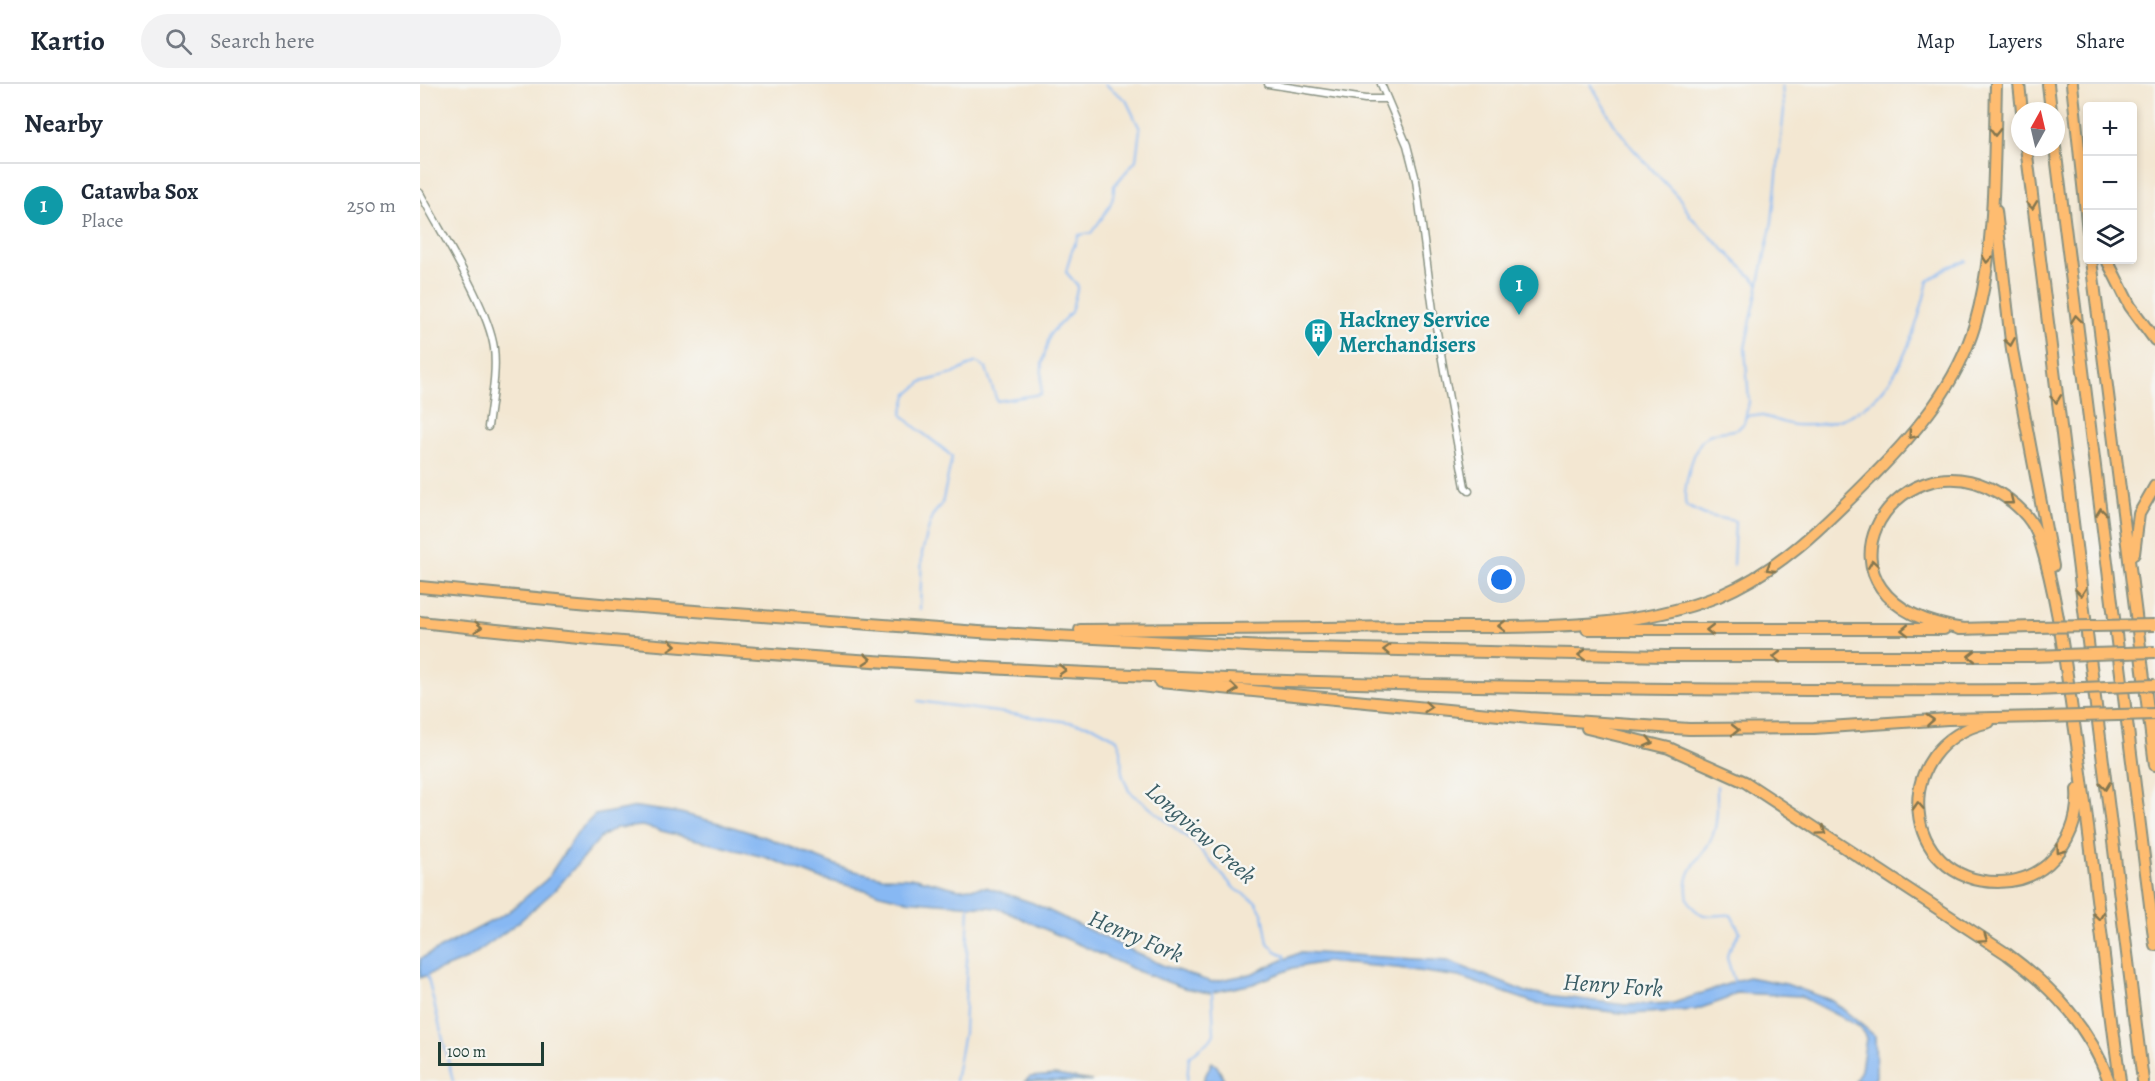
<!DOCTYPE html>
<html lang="en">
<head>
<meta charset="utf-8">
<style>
  body { margin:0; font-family:Alegreya,serif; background:#f2f2f3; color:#1f2937 }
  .controls { position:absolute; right:18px; top:18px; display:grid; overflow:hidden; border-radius:6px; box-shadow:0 3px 9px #0003 }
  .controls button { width:54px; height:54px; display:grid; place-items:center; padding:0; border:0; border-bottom:2px solid #e0e1e3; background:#fff; color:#1f2937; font:30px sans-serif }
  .compass { position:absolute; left:1591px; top:18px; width:54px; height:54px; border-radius:50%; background:#fff; box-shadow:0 3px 9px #0003; rotate:8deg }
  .scale { position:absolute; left:18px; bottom:15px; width:106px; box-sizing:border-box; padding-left:6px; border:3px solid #1f3d34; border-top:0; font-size:16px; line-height:21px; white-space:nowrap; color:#1f3d34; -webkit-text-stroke:4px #f6f6f2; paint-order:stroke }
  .you { position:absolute; left:1082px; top:496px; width:21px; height:21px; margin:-15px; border:4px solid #fff; border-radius:50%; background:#1a73e8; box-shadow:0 0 0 9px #1a73e833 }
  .badge { display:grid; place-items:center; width:39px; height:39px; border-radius:50%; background:#b5179e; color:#fff; font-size:20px; font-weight:700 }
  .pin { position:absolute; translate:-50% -50px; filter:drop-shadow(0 2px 3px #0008) }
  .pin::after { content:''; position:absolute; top:32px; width:21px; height:18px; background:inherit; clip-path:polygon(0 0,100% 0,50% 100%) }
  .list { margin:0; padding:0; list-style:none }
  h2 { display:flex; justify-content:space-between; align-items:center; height:78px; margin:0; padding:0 24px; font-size:26px }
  h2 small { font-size:20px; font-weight:400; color:#747a83 }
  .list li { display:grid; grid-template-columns:39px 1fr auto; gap:18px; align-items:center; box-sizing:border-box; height:84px; padding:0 24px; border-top:2px solid #e0e1e3 }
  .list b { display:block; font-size:22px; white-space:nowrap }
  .list p { margin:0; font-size:20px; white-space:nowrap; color:#747a83 }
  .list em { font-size:20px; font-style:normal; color:#747a83 }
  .icon { flex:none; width:33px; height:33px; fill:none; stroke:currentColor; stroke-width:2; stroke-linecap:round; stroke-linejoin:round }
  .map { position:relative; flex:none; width:1735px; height:997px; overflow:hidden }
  header { display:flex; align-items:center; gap:36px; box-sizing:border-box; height:84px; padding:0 30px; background:#fff; border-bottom:2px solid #e0e1e3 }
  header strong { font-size:28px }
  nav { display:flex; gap:33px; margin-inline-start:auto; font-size:21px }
  .search { width:420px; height:54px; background:#f2f2f3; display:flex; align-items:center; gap:15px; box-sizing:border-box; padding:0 21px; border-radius:33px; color:#747a83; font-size:22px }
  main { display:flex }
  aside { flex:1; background:#fff }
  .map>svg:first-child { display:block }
  .water { fill:#87b8f3; stroke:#537a94; stroke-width:1.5 }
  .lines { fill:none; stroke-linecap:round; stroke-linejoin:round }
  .stream { stroke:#87b8f3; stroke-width:2 }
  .minor-casing { stroke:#899283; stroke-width:9 }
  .motorway-casing { stroke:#899283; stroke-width:14 }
  .minor { stroke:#fff; stroke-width:6 }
  .motorway { stroke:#febc70; stroke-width:10 }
  .motorway-bridge-casing { stroke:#899283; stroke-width:14; stroke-linecap:butt }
  .motorway-bridge { stroke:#febc70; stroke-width:10 }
  .oneway { stroke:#83764f }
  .labels { text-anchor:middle; stroke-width:5; stroke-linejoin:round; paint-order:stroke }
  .culture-label { font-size:22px; font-weight:bold; fill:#0d838f; stroke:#f6f6f2; text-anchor:start }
  .water-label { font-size:24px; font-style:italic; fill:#395c64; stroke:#f6f6f2 }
</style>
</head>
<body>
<header>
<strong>Kartio</strong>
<div class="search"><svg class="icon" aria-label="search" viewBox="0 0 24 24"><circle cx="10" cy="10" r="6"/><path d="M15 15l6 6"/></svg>Search here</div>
<nav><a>Map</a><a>Layers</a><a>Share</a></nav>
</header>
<main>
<aside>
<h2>Nearby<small></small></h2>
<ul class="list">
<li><span class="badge" style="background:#0f9aa8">1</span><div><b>Catawba Sox</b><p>Place</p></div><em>250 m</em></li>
</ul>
</aside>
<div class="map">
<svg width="1735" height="997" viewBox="0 0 1735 997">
  <rect width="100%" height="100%" fill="#f6f6f2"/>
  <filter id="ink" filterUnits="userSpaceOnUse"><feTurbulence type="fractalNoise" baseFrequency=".0167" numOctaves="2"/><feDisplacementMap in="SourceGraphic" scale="12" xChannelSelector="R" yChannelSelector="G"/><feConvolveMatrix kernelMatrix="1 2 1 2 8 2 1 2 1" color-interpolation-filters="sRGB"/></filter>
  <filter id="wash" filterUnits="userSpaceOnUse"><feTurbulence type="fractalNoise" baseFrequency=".008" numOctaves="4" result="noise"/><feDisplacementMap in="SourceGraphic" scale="24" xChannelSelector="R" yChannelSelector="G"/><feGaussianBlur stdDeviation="1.35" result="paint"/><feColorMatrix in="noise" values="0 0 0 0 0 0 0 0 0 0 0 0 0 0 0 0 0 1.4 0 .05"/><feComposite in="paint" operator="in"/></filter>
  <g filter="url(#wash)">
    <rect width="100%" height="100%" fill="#f3e7d2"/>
    <g class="water">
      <path d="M217,723L260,729L303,740L348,754L426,785L462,793L495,794L539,805L566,803L613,819L742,881L791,898L831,890L881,868L1028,877L1106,908L1205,921L1254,919L1328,893L1366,900L1413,917L1455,952L1456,992L1453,997H1435L1441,986L1446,954L1440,943L1380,912L1316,909L1304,916L1275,926L1210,930L1115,919L1039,893L977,884L905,878L873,884L833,900L789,909L764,904L720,888L578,824L484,816L399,794L348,774L222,742L196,744L181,753L135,806L99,838L49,874L0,894V875L87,829L127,795L157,749L175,731Z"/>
      <path d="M792,978L797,982L805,997H783Z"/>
      <path d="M635,991L672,997H605L610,993Z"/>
    </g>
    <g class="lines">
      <g class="stream">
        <path d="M1171,0L1194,40L1213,65L1260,115L1271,133L1339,200"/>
        <path d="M1326,333C1338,326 1361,340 1375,341C1464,347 1492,268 1508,197L1528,183L1546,177"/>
        <path d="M1313,481L1315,437L1285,431L1266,422C1262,407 1273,361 1287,352C1295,347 1308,348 1318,345L1324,339L1329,318L1325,264L1352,138L1364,26L1362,0"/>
        <path d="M500,525L502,469L512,432L522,420L532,373C516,356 496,348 482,330L487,311L502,298L533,290L556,278L566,284L577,317L621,310L622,280L630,250L651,228L658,202L646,188L651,169L659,151L671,149C681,135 695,120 694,102L716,76L720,45L706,16L685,0"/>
        <path d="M498,617L649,638L673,642L697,655L701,665L702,690L709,707L774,759L814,804L836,818L843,831L848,859L856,867L864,871L865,878"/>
        <path d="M1297,702C1297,716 1298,731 1295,744C1289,772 1260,781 1268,815C1270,822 1277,829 1284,831C1292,833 1302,830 1311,831L1320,848L1308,868L1307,874L1315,900"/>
        <path d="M7,890L33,997"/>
        <path d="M535,997L544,949L549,821"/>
        <path d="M767,997L769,973L791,955L794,950L792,907"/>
      </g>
    </g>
  </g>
  <g filter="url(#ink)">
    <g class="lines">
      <defs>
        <g id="minor">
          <path d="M848,0L945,15H967"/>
          <path d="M961,0L987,61L996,96L1013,226L1045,403L1049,407"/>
          <path d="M0,109C21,149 68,222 74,264C77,290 71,317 68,343"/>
        </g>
        <g id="motorway">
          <path d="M1599,0L1602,27"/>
          <path d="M1628,0L1631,27"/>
          <path d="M1652,0L1668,147"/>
          <path d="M1606,63L1723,997"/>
          <path d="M1635,63L1735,861"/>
          <path d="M1576,127L1592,266L1633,482"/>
          <path d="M1671,176L1735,681"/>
          <path d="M1687,176L1710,222L1735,256"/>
          <path d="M1714,470L1719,430L1735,402"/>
          <path d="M0,503L180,520L559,548L845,563L1245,572H1611"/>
          <path d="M0,538C536,597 1076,608 1615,606"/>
          <path d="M1167,545H1524"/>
          <path d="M1539,545L1614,543"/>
          <path d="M1544,545C1370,519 1473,345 1579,409C1597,420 1614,436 1620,457C1639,520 1645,581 1655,646C1672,763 1684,880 1700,997"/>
          <path d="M660,546C770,546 880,544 990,543C1092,542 1203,550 1299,512C1361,486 1407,438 1453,392C1497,347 1537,301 1555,240C1576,167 1574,76 1576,0"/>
          <path d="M740,598L1110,634L1269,645L1394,644L1528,635L1624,633"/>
          <path d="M1569,638C1466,661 1481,798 1578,798C1596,798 1614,792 1628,780C1649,761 1659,734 1657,706"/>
          <path d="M1167,644L1249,664L1325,698L1587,870C1633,904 1669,942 1689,997"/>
        </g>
      </defs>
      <use href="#minor" class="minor-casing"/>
      <use href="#motorway" class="motorway-casing"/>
      <use href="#minor" class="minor"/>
      <use href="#motorway" class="motorway"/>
      <defs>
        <g id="motorway-bridge">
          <path d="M1614,543L1735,541"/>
          <path d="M1611,572L1735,568"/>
          <path d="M1615,606L1735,601"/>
          <path d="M1624,633L1735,630"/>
        </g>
      </defs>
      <use href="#motorway-bridge" class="motorway-bridge-casing"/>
      <use href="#motorway-bridge" class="motorway-bridge"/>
    </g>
    <defs><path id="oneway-chevron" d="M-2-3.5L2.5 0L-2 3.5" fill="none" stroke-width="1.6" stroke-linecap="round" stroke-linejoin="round" transform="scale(1.5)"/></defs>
    <g class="oneway">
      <use href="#oneway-chevron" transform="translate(1575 48) rotate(91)"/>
      <use href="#oneway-chevron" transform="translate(1612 121) rotate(83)"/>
      <use href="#oneway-chevron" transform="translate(1567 175) rotate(96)"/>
      <use href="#oneway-chevron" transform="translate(1656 235) rotate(-97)"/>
      <use href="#oneway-chevron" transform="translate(1590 258) rotate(81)"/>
      <use href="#oneway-chevron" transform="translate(1636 315) rotate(83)"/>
      <use href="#oneway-chevron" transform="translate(1492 351) rotate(130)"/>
      <use href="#oneway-chevron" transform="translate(1590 417) rotate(38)"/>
      <use href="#oneway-chevron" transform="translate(1681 428) rotate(-97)"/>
      <use href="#oneway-chevron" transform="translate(1453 480) rotate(-99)"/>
      <use href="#oneway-chevron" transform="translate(1350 484) rotate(149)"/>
      <use href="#oneway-chevron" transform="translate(1661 508) rotate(83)"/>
      <use href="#oneway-chevron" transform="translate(1082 542) rotate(180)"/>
      <use href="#oneway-chevron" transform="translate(58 543) rotate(5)"/>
      <use href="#oneway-chevron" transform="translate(1290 546) rotate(-180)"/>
      <use href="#oneway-chevron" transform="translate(1485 546) rotate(179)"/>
      <use href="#oneway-chevron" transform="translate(252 561) rotate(4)"/>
      <use href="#oneway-chevron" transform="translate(967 566) rotate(-178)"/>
      <use href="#oneway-chevron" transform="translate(1162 571) rotate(-179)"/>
      <use href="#oneway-chevron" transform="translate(1552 572) rotate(180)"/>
      <use href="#oneway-chevron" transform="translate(1357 573) rotate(180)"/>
      <use href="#oneway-chevron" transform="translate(447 575) rotate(4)"/>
      <use href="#oneway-chevron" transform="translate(642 586) rotate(3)"/>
      <use href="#oneway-chevron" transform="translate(814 605) rotate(6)"/>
      <use href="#oneway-chevron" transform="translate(1008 623) rotate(5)"/>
      <use href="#oneway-chevron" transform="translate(1510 636) rotate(-4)"/>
      <use href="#oneway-chevron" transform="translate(1315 646)"/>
      <use href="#oneway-chevron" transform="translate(1229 658) rotate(14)"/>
      <use href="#oneway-chevron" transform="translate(1685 702) rotate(83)"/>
      <use href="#oneway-chevron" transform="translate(1498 722) rotate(-93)"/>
      <use href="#oneway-chevron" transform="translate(1402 747) rotate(34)"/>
      <use href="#oneway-chevron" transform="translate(1640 766) rotate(126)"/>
      <use href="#oneway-chevron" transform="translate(1679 832) rotate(83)"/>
      <use href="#oneway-chevron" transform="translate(1564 855) rotate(34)"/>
    </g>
  </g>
  <defs>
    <symbol id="building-pin" viewBox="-11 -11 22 30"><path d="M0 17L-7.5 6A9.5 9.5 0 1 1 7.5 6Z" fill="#0f9aa8" stroke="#f6f6f2"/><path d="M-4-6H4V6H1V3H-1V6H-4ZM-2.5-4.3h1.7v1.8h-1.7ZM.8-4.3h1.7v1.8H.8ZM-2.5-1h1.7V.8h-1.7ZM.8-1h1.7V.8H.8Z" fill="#fff"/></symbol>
  </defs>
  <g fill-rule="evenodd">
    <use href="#building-pin" x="882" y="232" width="33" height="45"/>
  </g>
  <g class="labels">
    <g class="culture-label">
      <text x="919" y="243">Hackney Service<tspan x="919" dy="25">Merchandisers</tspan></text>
    </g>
    <g class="water-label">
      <text transform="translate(781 749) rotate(42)" y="8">Longview Creek</text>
      <text transform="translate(716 852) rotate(23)" y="8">Henry Fork</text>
      <text transform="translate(1193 901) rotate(4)" y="8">Henry Fork</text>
    </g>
  </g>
</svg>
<div class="controls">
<button>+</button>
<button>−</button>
<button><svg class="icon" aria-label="layers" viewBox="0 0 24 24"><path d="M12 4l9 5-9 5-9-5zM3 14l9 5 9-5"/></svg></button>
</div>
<svg class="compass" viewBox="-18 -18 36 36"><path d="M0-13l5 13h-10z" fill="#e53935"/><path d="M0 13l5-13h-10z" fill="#747a83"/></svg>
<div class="scale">100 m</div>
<div class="you"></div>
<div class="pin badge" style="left:1099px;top:231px;background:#0f9aa8">1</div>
</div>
</main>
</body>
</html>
